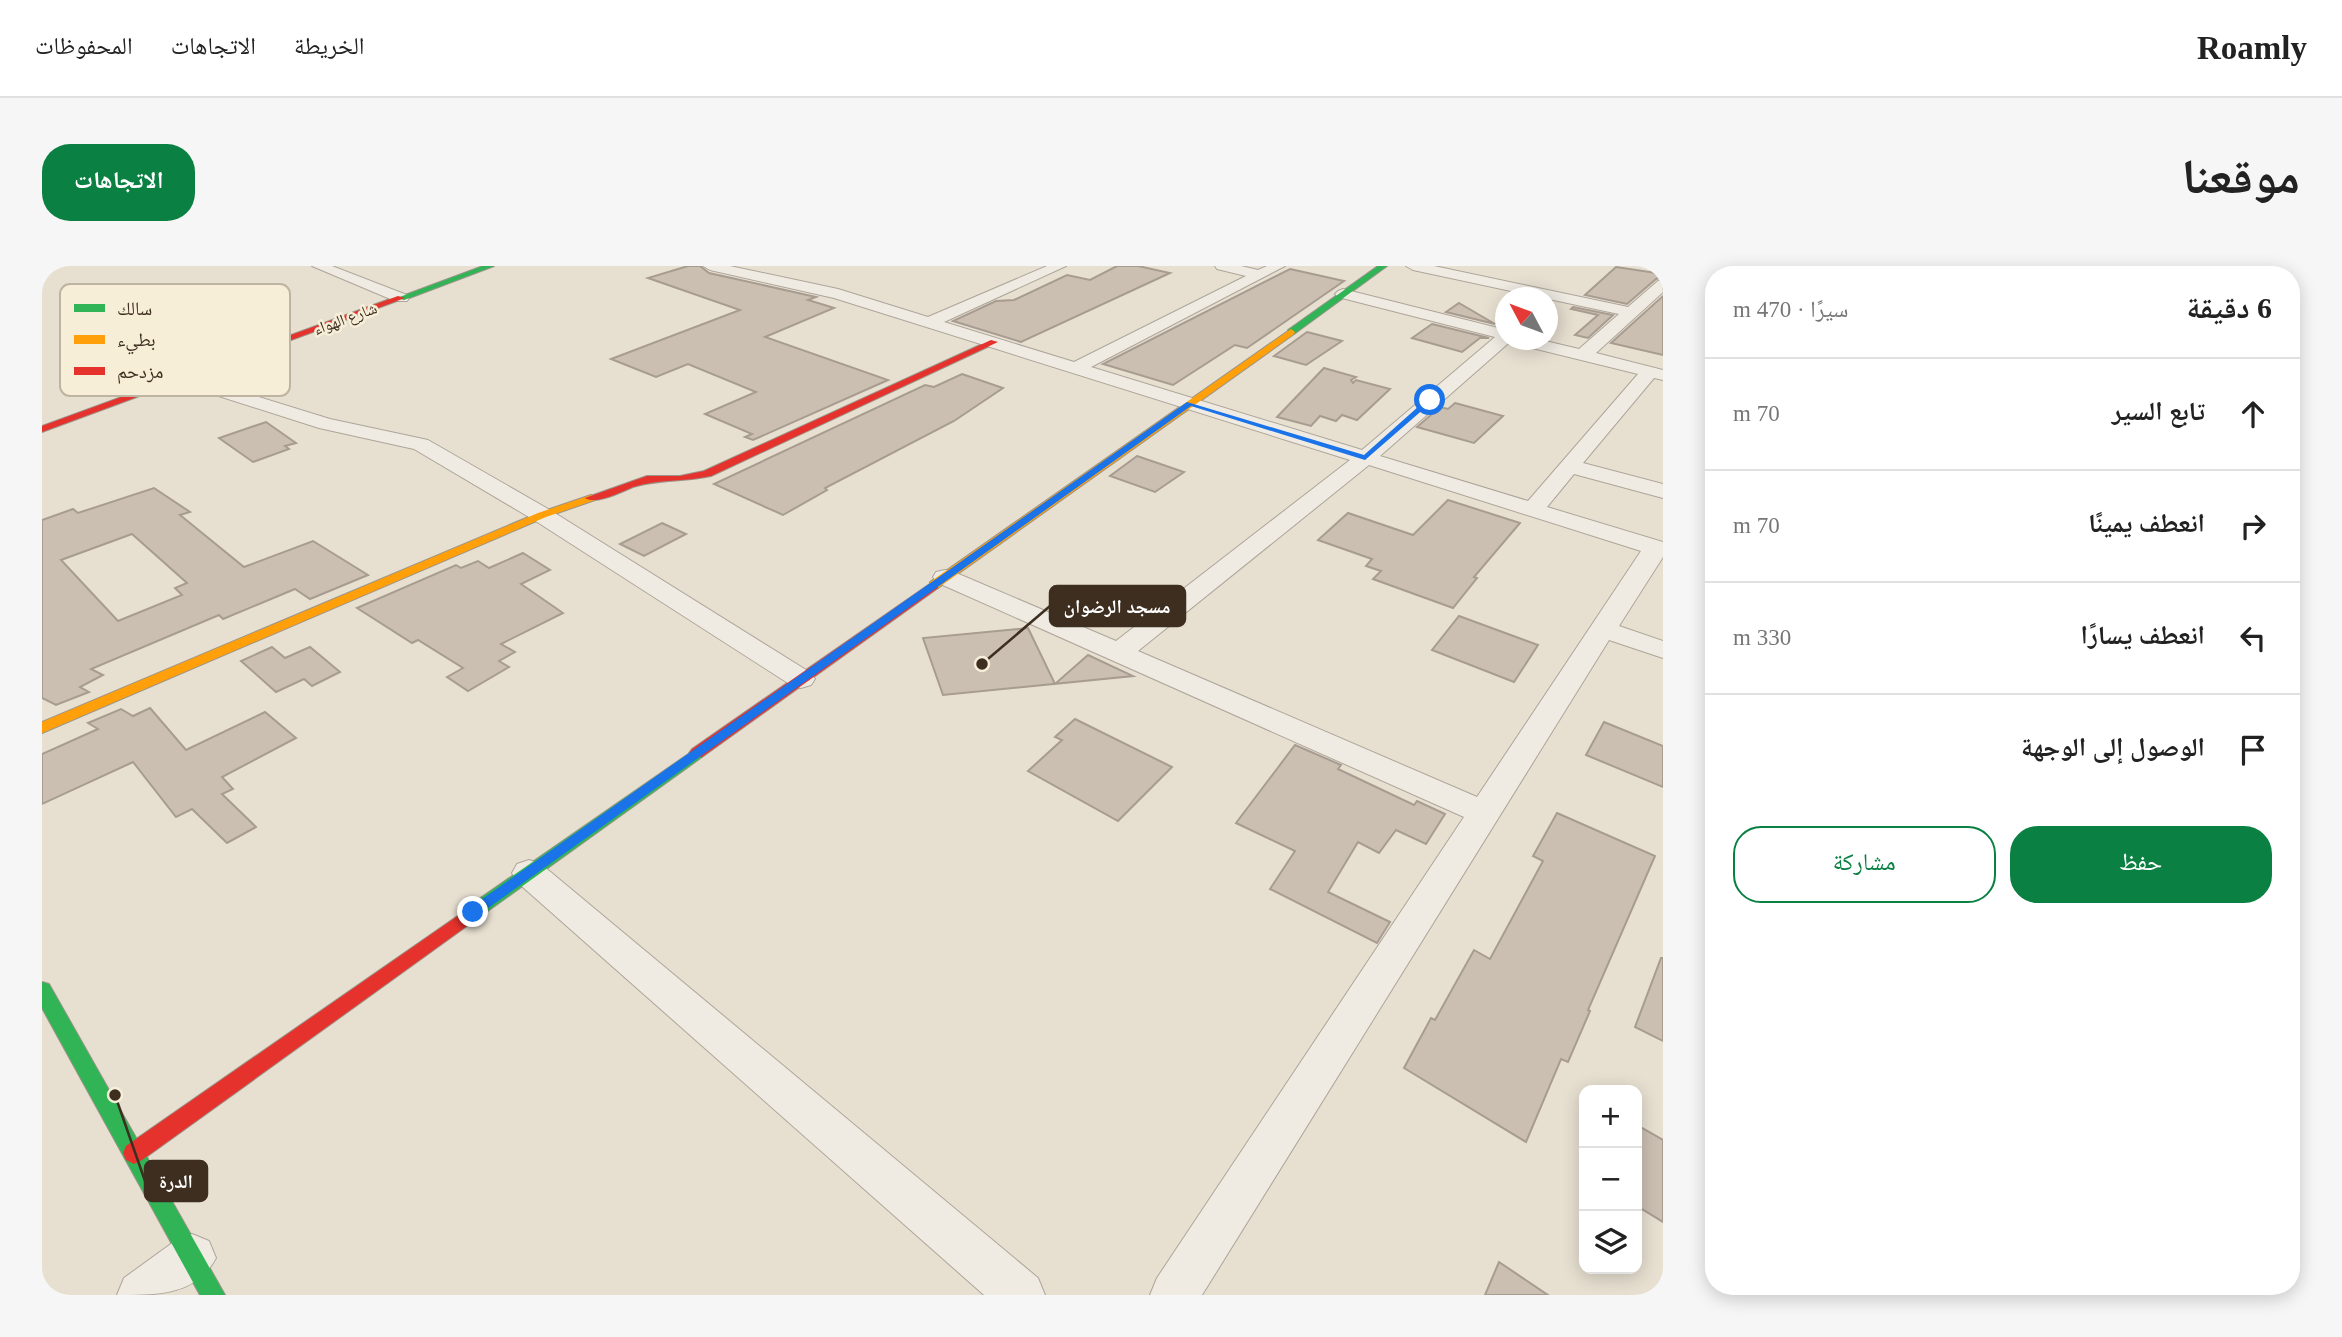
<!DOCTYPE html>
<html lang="ar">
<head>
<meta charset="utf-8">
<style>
  body { margin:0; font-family:"Times New Roman","Noto Naskh Arabic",serif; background:#f6f6f6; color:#222; direction:rtl }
  .controls { position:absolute; right:21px; bottom:21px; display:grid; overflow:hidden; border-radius:14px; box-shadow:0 4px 18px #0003 }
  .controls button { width:63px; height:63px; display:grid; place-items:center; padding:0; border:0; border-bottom:2px solid #e0e0e0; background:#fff; color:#222; font:35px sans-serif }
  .compass { position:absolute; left:1453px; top:21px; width:63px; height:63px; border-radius:50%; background:#fff; box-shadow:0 4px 18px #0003; rotate:311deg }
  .stop { position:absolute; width:21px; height:21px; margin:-16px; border:5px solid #1a73e8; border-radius:50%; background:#fff }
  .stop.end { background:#1a73e8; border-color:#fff; box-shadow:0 2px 7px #0008 }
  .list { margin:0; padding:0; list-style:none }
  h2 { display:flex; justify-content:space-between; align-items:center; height:91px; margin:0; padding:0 28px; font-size:30px }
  h2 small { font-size:23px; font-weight:400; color:#767676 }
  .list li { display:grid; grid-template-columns:46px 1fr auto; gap:21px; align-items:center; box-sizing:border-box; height:112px; padding:0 28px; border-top:2px solid #e0e0e0 }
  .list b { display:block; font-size:26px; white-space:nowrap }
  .list em { font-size:23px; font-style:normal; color:#767676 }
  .actions { display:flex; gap:14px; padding:21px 28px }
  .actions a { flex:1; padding:16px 0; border:2px solid #0b8043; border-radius:28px; text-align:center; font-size:24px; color:#0b8043 }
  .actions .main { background:#0b8043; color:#fff }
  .icon { flex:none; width:38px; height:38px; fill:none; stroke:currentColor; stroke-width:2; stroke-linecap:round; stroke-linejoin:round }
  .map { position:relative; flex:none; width:1621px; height:1029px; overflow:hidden; direction:ltr; border-radius:28px }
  header { display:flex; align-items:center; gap:42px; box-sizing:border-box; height:98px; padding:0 35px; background:#fff; border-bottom:2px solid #e0e0e0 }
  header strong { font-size:33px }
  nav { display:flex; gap:38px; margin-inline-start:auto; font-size:24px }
  .intro { display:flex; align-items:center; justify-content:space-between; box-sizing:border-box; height:168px; padding:0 42px }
  h1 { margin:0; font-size:49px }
  .button { padding:18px 32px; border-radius:28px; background:#0b8043; color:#fff; font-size:24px; font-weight:700 }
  main { display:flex; gap:42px; padding:0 42px }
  aside { flex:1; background:#fff; border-radius:28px; box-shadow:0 4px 18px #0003 }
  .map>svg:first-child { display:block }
  .building { fill:#cbbfb2; stroke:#a89c90; stroke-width:2; fill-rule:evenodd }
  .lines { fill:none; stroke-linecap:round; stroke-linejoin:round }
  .street-casing { stroke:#ada599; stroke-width:2 }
  .fast-casing { stroke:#9c958a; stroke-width:2 }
  .slow-casing { stroke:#9c958a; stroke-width:2 }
  .jam-casing { stroke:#9c958a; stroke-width:2 }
  .street { fill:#efebe3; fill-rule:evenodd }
  .fast { fill:#30b455; fill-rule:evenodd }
  .slow { fill:#ff9f0a; fill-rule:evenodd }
  .jam { fill:#e5322d; fill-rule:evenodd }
  .route { fill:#1a73e8 }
  .labels { text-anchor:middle; stroke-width:5; stroke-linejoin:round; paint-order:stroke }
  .far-street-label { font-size:16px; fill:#3d2e20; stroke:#f7eed8 }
  .key { fill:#f7eed8; stroke:#bfb4a1; stroke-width:2 }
  .key-label { font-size:19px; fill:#3d2e20 }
  .leader { fill:none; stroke:#3d2e20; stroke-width:2.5 }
  .callout-dot { fill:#3d2e20; stroke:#f7eed8; stroke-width:2.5 }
  .callout { fill:#3d2e20; stroke:#3d2e20; stroke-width:2.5 }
  .callout-label { font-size:19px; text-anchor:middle; font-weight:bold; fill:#fff }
</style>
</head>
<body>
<header>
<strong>Roamly</strong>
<nav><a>الخريطة</a><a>الاتجاهات</a><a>المحفوظات</a></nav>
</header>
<div class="intro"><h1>موقعنا</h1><a class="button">الاتجاهات</a></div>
<main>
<aside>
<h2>6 دقيقة<small>سيرًا · 470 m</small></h2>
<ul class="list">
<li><svg class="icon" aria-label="ahead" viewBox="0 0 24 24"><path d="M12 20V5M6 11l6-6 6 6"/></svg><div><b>تابع السير</b></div><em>70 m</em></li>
<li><svg class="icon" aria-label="right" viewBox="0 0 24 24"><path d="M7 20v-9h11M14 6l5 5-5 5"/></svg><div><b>انعطف يمينًا</b></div><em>70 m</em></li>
<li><svg class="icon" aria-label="left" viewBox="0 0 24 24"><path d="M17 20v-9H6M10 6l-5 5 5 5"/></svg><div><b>انعطف يسارًا</b></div><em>330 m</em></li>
<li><svg class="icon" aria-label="arrive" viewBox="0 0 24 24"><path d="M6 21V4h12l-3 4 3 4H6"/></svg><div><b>الوصول إلى الوجهة</b></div></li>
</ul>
<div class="actions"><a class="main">حفظ</a><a>مشاركة</a></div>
</aside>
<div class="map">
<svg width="1621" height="1029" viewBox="0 0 1621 1029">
  <rect width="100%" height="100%" fill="#e7e0d1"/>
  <g class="building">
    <path d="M646,0H658L667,7L774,31L766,34L792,42L723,71L846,114L711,174L703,171L710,168L663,148L714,126L646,98L614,111L569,93L698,44L606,12Z"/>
    <path d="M1075,0H1096L1128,7L979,76L911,55L954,35L972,34L1025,9L1048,14Z"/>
    <path d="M1574,1L1621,8V11L1614,13L1585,38L1543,29Z"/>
    <path d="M1248,3L1302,15L1205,82L1193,79L1131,119L1061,98Z"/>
    <path d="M1621,30V89L1569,77Z"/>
    <path d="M1417,37L1453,58L1404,46Z"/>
    <path d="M1531,41L1571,49L1546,72L1533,69L1556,49L1529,43Z"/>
    <path d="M1390,58L1447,72H1438L1420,86L1370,72Z"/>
    <path d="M1265,66L1300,75L1264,99L1232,90Z"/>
    <path d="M1282,102L1314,111L1309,114L1311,117L1314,114L1348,123L1315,154L1300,149L1294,155L1278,150L1269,160L1235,151Z"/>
    <path d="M920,108L961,122L912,155L783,222L785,224L741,249L672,218L883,119L892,121Z"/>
    <path d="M1413,137L1461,150L1432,177L1375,161L1398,141L1406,143Z"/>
    <path d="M224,156L254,177L243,180L247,183L211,196L177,172Z"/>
    <path d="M1095,190L1142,206L1113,226L1068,210Z"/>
    <path d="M112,222L148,246L138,249L202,301L271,275L326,309L268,333L253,323L181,353L177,349L49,403L61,409L38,421L47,426L14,439L0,432V254L31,243L36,247ZM90,268L145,317L133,322L140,329L76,355L19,294Z"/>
    <path d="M1406,234L1478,257L1432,311L1435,312L1411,342L1331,313L1339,305L1324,300L1330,293L1276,274L1306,247L1371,269Z"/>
    <path d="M620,257L644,268L602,290L578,278Z"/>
    <path d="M481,287L508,304L479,318L521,347L459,378L473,386L457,395L467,401L426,425L405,411L421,402L376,374L370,377L315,342L414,299L419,302L436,295L447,302Z"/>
    <path d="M1417,350L1496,379L1472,416L1390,384Z"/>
    <path d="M986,362L1013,418L1046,389L1091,410L901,429L881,372Z"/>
    <path d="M230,381L243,392L268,381L298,406L270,420L262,413L234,426L199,395Z"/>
    <path d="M108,442L144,484L223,446L254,472L180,511L191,523L180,528L214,561L185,577L150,543L134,551L91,496L0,538V488L56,463L46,457L79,443L91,450Z"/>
    <path d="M1033,453L1130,501L1076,555L986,505L1020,474L1013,471Z"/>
    <path d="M1562,456L1621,480V521L1544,489Z"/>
    <path d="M1253,479L1299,499L1296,503L1372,539L1375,535L1403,548L1384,578L1354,564L1337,587L1316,576L1286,626L1348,656L1335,677L1228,623L1253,585L1194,557Z"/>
    <path d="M1515,547L1613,590L1546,744L1548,745L1526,796L1519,793L1484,876L1362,802L1389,752L1393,754L1432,684L1448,693L1501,595L1491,590Z"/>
    <path d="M1619,692H1621V775L1593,761Z"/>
    <path d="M1595,859L1621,874V956L1595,940Z"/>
    <path d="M1457,996L1506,1029H1443Z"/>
  </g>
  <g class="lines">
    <defs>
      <g id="street">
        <path d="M270,0H290L365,29L367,32L365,35H353Z"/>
        <path d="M661,0H688L796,23L886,51L1005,0H1024L902,56L1032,96L1204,10L1175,3L1173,0H1199L1216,4L1225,0H1243L1049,101L1320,184L1453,71L1296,31L1293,28L1296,25L1301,23L1464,64V74H1470L1338,190L1486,235L1596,108L1474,78L1472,74H1499L1537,83L1577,48L1371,4L1364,0H1392L1586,41L1616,15L1621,13V26L1554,87L1621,104V114L1612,112L1541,197L1621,218V232L1532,208L1505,241L1621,276V291L1577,360L1621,375V392L1567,374L1160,1029H1108L1115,1012L1422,551L894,316L891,311L894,306L903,304L912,306L1074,375L1308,194L792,32L668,4ZM1327,199L1599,285L1435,531L1096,385Z"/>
        <path d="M139,107L288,153L386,174L508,244L769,407L773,413L769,419L759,422L749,419L492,254L372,183L277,162L133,116L130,112L133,108Z"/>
        <path d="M487,594L499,598L996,1012L1003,1029H942L475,616L470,607L475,598Z"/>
        <path d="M150,968L167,975L174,992C154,1029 117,1029 75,1029L82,1012L133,975Z"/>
      </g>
      <g id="fast">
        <path d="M441,0H452L362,34L355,32Z"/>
        <path d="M1336,0H1345L1252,68H1246V64Z"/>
        <path d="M655,482L663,487L660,491L436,652L430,654L424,652L421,647L424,642Z"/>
        <path d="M0,716L7,718L183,1029H158L0,742Z"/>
      </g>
      <g id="slow">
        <path d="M1249,63L1253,66L1252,68L896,322H888V316Z"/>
        <path d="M549,229L555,232L553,234L504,251L0,467V456L496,247Z"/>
      </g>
      <g id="jam">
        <path d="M356,30L363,32L0,166V160Z"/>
        <path d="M949,74L956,76L669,210C643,216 616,213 591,221C579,226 554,239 543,232L605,210H638L662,205Z"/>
        <path d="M892,315L896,316V322L660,491H650L647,487L650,483Z"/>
        <path d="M430,640L436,642L439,647L436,652L100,894L92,898L84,894L81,887L84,880Z"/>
      </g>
    </defs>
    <use href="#street" class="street-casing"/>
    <use href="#fast" class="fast-casing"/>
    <use href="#slow" class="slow-casing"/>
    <use href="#jam" class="jam-casing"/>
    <use href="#street" class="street"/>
    <use href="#fast" class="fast"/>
    <use href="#slow" class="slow"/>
    <use href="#jam" class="jam"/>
  </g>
  <path class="route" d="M1386,132L1392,134L1323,194L1149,140L435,650H426V643L1145,136L1322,189Z"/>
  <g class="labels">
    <g class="far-street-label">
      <text transform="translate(303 52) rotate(-20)" y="6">شارع الهواء</text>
    </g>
  </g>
  <rect x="18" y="18" width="230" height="112" rx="10" class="key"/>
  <rect x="32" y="38" width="31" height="8" fill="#30b455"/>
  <rect x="32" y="69" width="31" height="9" fill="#ff9f0a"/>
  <rect x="32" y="101" width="31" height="8" fill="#e5322d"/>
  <g class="key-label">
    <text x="75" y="49">سالك</text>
    <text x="75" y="80">بطيء</text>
    <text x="75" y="112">مزدحم</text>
  </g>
  <path class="leader" d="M940 398L1008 340M73 829L103 915"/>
  <g class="callout-dot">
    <circle cx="940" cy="398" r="7"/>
    <circle cx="73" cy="829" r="7"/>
  </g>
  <g class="callout">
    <rect x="1008" y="320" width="135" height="40" rx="7"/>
    <rect x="103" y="895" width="62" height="40" rx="7"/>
  </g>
  <g class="callout-label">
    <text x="1075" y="347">مسجد الرضوان</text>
    <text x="134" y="922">الدرة</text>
  </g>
</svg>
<div class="controls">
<button>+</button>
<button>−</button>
<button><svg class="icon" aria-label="layers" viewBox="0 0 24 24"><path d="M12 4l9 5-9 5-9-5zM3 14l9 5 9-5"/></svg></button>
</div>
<svg class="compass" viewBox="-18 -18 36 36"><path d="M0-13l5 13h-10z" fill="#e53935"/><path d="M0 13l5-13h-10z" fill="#767676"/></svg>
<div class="stop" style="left:1388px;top:134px"></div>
<div class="stop end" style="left:431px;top:646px"></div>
</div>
</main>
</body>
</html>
